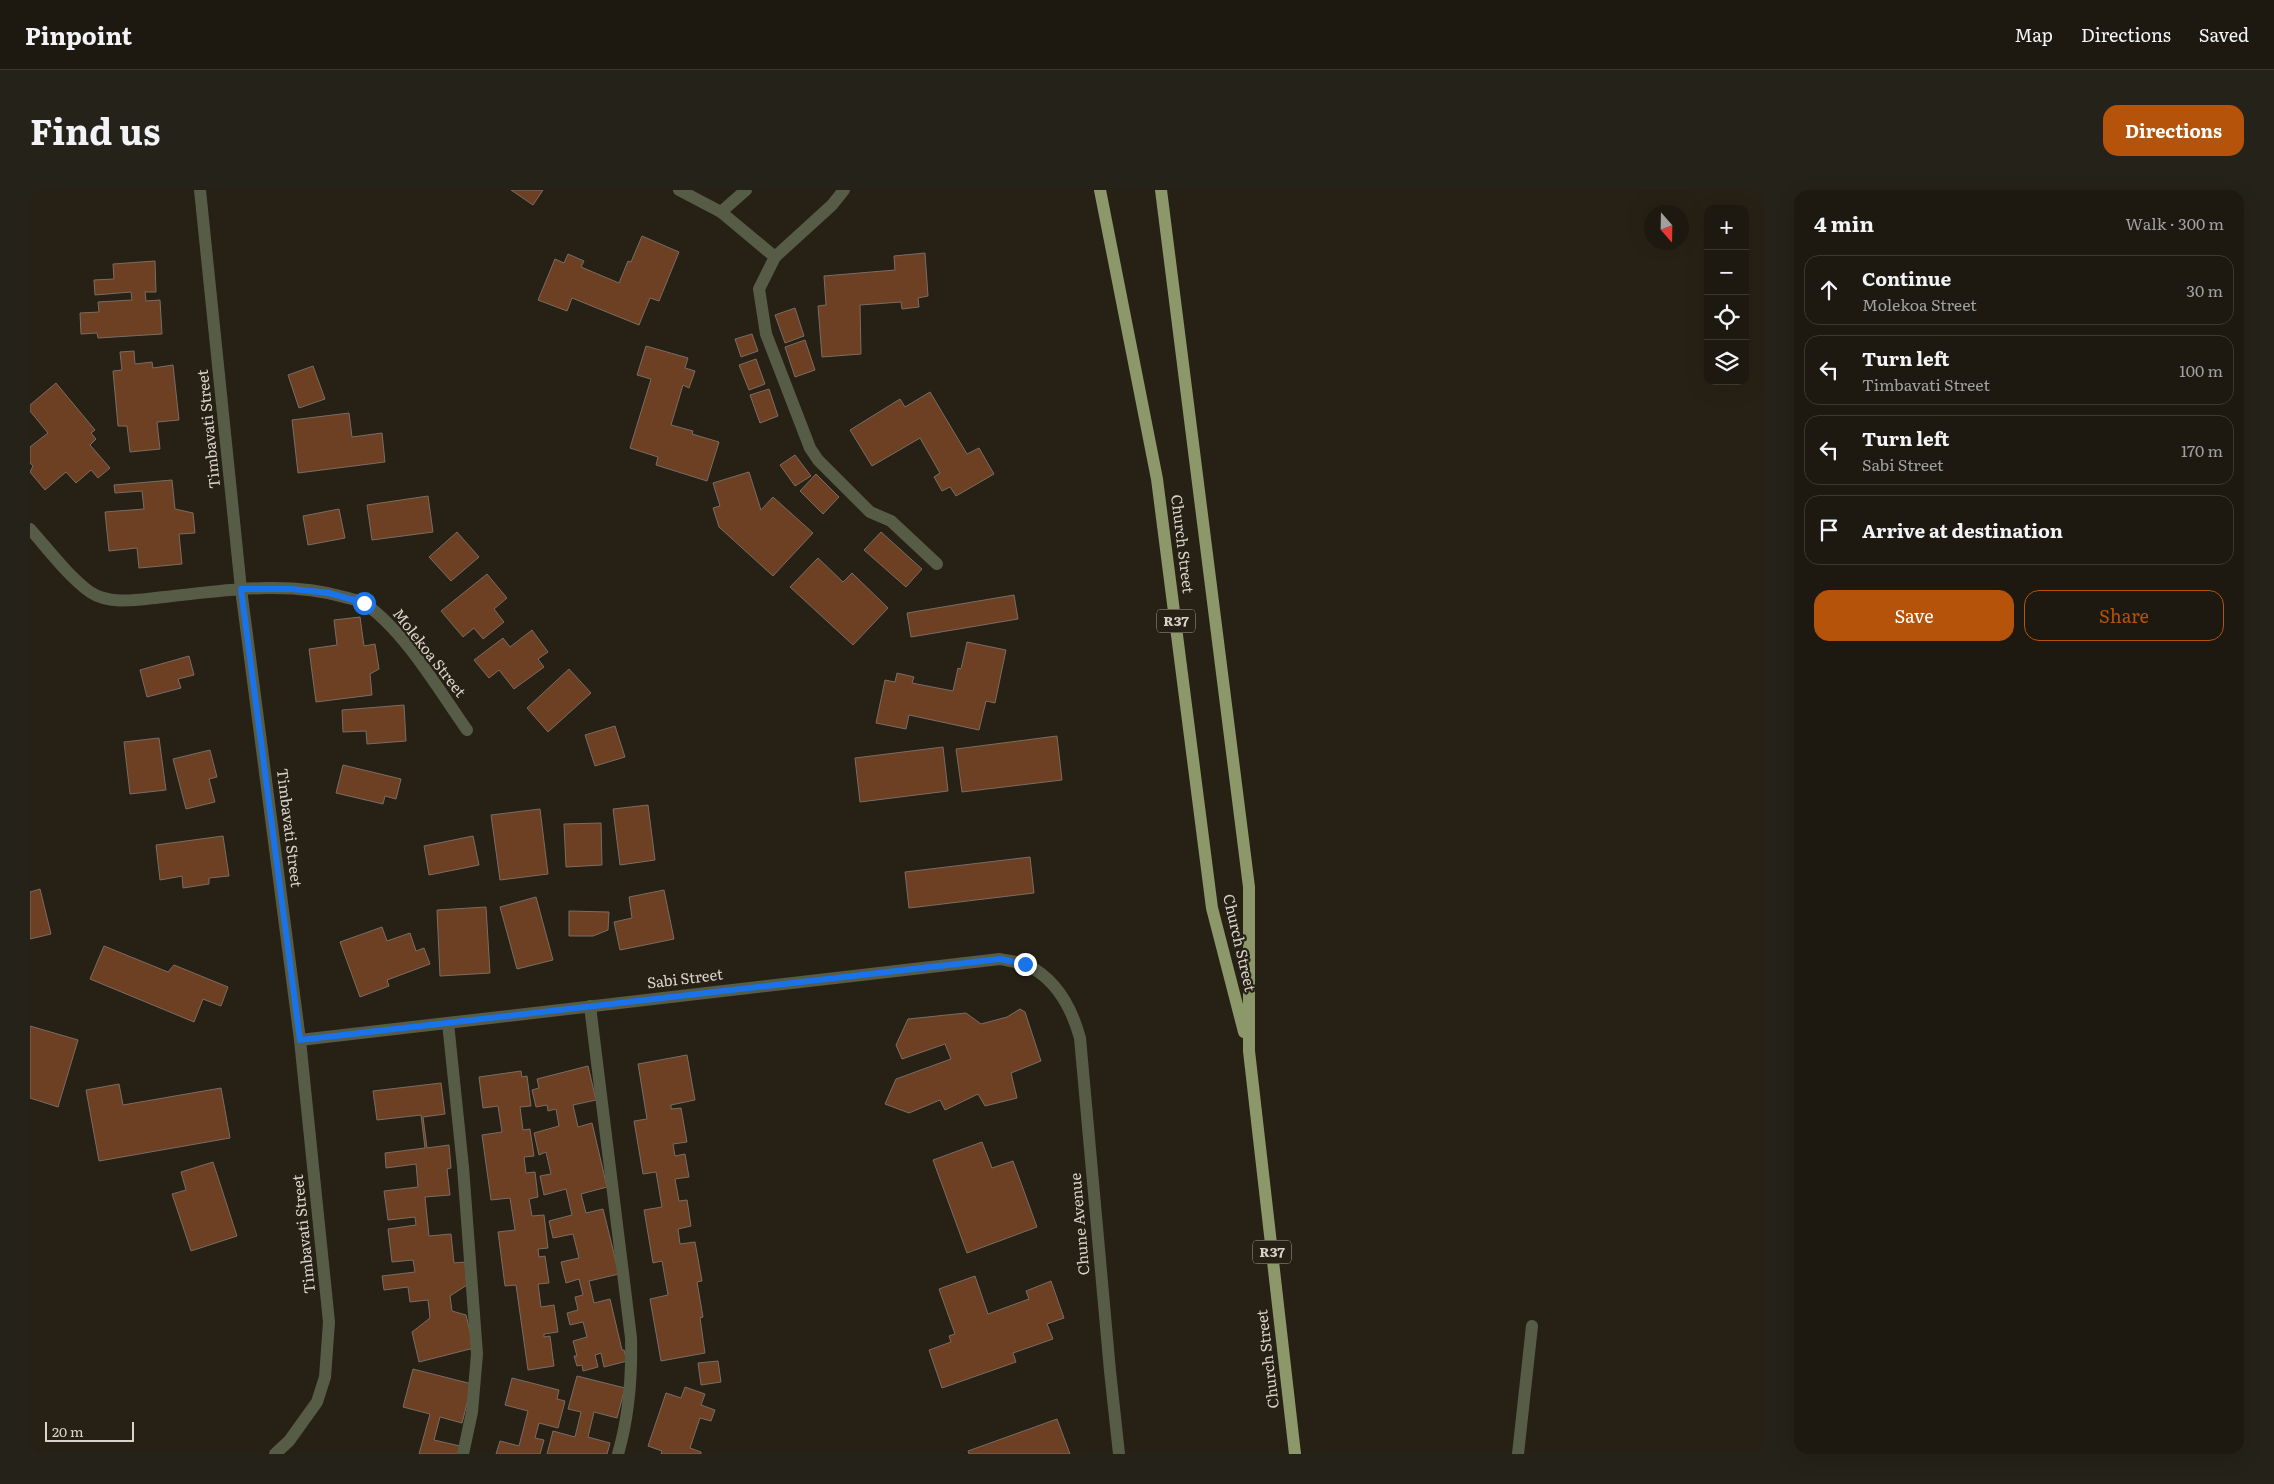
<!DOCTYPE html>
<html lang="en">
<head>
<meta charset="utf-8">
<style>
  body { margin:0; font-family:Literata,serif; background:#252219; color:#f1f3f6 }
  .controls { position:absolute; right:15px; top:15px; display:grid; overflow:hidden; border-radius:10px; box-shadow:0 5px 20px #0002 }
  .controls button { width:45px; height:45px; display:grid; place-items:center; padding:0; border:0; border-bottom:1px solid #3b3830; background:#1d1910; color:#f1f3f6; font:25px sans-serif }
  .compass { position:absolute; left:1614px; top:15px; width:45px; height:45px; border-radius:50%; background:#1d1910; box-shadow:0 5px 20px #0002; rotate:160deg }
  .scale { position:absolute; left:15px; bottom:12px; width:89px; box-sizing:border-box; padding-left:5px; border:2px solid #d8d4cc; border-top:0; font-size:14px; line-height:18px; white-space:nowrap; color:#d8d4cc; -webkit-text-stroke:4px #272115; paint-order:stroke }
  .stop { position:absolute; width:15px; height:15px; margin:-11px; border:4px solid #1a73e8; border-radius:50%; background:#fff }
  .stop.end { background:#1a73e8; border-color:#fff; box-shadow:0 1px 5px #0008 }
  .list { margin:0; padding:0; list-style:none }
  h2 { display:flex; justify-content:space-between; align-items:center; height:65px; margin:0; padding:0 20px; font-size:21px }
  h2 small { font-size:16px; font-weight:400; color:#a0a09f }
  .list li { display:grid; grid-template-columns:32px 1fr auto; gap:15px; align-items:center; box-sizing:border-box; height:70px; margin:0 10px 10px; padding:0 10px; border:1px solid #3b3830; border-radius:15px }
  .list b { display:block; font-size:19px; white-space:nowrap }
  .list p { margin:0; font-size:16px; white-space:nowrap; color:#a0a09f }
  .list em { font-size:16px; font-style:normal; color:#a0a09f }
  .actions { display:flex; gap:10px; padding:15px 20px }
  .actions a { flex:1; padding:11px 0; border:1px solid #b45309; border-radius:15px; text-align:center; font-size:18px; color:#b45309 }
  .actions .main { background:#b45309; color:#fff }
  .icon { flex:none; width:28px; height:28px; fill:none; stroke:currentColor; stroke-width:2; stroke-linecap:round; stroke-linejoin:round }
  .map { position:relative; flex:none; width:1734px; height:1264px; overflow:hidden; border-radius:15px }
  header { display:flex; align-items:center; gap:30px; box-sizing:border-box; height:70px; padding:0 25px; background:#1d1910; border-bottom:1px solid #3b3830 }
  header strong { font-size:24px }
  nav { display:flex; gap:28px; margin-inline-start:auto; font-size:18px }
  .intro { display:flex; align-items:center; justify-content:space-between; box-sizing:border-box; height:120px; padding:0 30px }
  h1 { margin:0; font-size:35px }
  .button { padding:12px 22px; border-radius:15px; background:#b45309; color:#fff; font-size:18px; font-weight:700 }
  main { display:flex; gap:30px; padding:0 30px }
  aside { flex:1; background:#1d1910; border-radius:15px; box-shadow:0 5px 20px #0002 }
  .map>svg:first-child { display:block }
  .building { fill:#6d4023; stroke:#7a6c64 }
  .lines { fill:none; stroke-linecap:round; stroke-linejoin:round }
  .lane { stroke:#575c47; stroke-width:12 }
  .street { stroke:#575c47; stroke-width:12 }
  .primary { stroke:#8c976a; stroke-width:12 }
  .route { stroke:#1a73e8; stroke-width:6 }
  .labels { text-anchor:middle; stroke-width:4.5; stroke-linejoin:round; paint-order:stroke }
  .shield { fill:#272115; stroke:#a39e95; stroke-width:1 }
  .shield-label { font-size:14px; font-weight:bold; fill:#d8d4cc }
  .street-label { font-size:15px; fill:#d8d4cc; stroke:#272115 }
</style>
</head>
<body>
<header>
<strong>Pinpoint</strong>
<nav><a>Map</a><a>Directions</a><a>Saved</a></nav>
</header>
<div class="intro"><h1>Find us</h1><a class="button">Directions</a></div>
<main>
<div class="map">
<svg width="1734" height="1264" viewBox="0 0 1734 1264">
  <rect width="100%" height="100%" fill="#272115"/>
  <g class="building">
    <path d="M481,0H513L503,15Z"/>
    <path d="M612,46L649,62L629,111L620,108L609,135L542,108L537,121L508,110L525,69L534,73L538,64L554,71L551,77L589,93L598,71L601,72Z"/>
    <path d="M895,63L898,106L888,108L889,117L872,119L871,112L830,115L831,164L792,167L788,116L796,115L794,86L865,80L864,66Z"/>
    <path d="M125,71L126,102H115L116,111L130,110L132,144L68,148L67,143L51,144L50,123L69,122L68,112L102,110L101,102L65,105L64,90L84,89L83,74Z"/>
    <path d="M765,118L774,146L755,153L745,125Z"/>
    <path d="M722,144L728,161L711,167L705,149Z"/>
    <path d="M775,150L785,180L765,187L755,157Z"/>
    <path d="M616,156L658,168L655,178L665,181L659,198L653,195L641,235L663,241L662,244L689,252L677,291L626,275L628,267L600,258L621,189L607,185Z"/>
    <path d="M104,161L105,174L122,172L123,178L143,175L149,230L127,232L130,259L100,262L97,236H88L83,181L92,180L90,162Z"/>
    <path d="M726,169L735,194L719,200L709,175Z"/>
    <path d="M283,176L295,209L269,218L258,185Z"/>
    <path d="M26,193L65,240L61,243L66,249L60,255L80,278L68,288L61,280L46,293L36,282L15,300L0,282L3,276L0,273V257L18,243L0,221V215Z"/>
    <path d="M739,199L748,226L730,233L720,205Z"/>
    <path d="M900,202L937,264L949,258L964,284L926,306L920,297L912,301L904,287L910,283L890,248L842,276L820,240L870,209L875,217Z"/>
    <path d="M319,223L322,247L352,243L355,272L268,283L262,230Z"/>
    <path d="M765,265L781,286L765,296L750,275Z"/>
    <path d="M719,282L731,320L743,307L783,343L743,386L689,337L683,318L690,316L683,293Z"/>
    <path d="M786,284L809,307L793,324L770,301Z"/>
    <path d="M142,290L145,319L163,323L165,343L149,344L152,374L109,378L107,358L79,361L75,322L114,319L112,301L85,303L84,295Z"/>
    <path d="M398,306L403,342L342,350L337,315Z"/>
    <path d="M309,319L315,348L278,355L273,326Z"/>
    <path d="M427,342L449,367L421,391L399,367Z"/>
    <path d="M851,342L892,379L876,397L834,360Z"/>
    <path d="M788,368L813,392L822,383L858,418L823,455L760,397Z"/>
    <path d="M457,384L477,408L464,419L474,432L453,449L444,438L433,447L411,421Z"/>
    <path d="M984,405L988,429L881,447L877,423Z"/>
    <path d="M330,427L334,456L345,454L349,479L340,484L342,505L286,512L279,459L307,455L304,430Z"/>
    <path d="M502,440L518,462L508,469L514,477L484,499L469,480L459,488L444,470L473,448L480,457Z"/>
    <path d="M937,452L976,460L965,513L956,511L949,540L879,525L876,539L846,533L855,490L865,492L867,483L884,487L882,493L923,501L928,478L931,479Z"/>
    <path d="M159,466L164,485L148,489L151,498L117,507L110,480Z"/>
    <path d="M539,479L561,503L518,542L497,518Z"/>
    <path d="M374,515L376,551L337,554L336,541L313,542L312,520Z"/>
    <path d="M585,536L595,567L565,576L555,545Z"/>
    <path d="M1027,546L1032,590L932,602L926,559Z"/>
    <path d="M129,548L136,600L100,604L94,552Z"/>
    <path d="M913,557L918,601L830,612L825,568Z"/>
    <path d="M180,560L187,587L179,589L185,612L156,619L143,569Z"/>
    <path d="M313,575L371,589L366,609L355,606L353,614L306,603Z"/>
    <path d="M618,615L625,670L590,675L583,619Z"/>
    <path d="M510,619L518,684L470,690L461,625Z"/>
    <path d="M571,633L572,675L536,677L534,634Z"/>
    <path d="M193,646L199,686L179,688V694L153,698L152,686L130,690L126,655Z"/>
    <path d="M443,646L449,675L399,685L394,656Z"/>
    <path d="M1000,667L1004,703L879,718L875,682Z"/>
    <path d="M10,699L21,744L0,749V702Z"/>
    <path d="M634,700L644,749L590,760L584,732L602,728L599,707Z"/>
    <path d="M506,707L523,770L487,779L470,717Z"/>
    <path d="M456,717L460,783L410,786L407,720Z"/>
    <path d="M539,721L579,722L578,740L563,746H539Z"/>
    <path d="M352,737L357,751L380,743L386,761L394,758L400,774L357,790L359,796L330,807L310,752Z"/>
    <path d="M74,756L138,782L144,775L198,797L191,816L173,809L164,832L60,789Z"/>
    <path d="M990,819L995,822L1011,871L981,883L987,908L955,916L948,904L915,920L910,910L879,923L855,914L866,889L921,869L915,854L872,869L866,855L878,829L936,823L951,834L977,827Z"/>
    <path d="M0,836L48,850L28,917L0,908Z"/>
    <path d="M657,865L665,910L641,915V919L651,918L657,952L643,954L645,966L655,964L659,987L645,989L649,1011L657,1010L661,1036L648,1039L650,1054L665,1052L672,1091L667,1092L673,1127L670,1128L675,1163L631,1171L620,1109L638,1105L632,1071L623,1073L614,1020L632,1017L626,982L613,984L604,931L617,929L608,874Z"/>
    <path d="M558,876L566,910L543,915L548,937L562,933L577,997L551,1004L556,1023L573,1019L589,1084L559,1091L564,1113L580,1109L592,1160H594L597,1171L574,1177L571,1163L565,1165L568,1177L553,1181L552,1175L547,1176L544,1166H547L543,1151L557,1147L553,1132L540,1135L537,1123L548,1120L545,1107L553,1105L549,1089L536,1093L531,1072L549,1068L543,1044L523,1048L519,1031L542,1025L536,999L514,1005L510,986L521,984L516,962L509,965L504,943L529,936L526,919L518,921L517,915L506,917L502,900L509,898L507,889Z"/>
    <path d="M491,881L492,887L497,886L501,916L490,917L493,940L500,939L504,966L494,967L496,983L505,982L508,1007L499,1009L502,1026L514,1025L518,1058L508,1059L509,1067L515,1066L519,1093L508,1094L511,1117L524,1115L528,1142L514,1144V1147L520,1146L524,1176L498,1180L486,1095L475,1096L468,1042L485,1040L480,1008L461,1010L452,945L472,942L468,916L453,918L449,887Z"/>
    <path d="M411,893L415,924L393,927L397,958L419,955L421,978L417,979L420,1005L395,1007L399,1046L421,1044L424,1073L435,1072L437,1095L420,1106L422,1121L436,1125L444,1158L389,1172L382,1142L400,1128L398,1110L380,1112L378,1097L354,1100L352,1086L385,1082L383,1070L362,1072L358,1039L386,1035L385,1027L358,1030L354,1001L388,997L386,974L356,978L355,963L395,958L391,925L347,930L343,901Z"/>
    <path d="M89,894L93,915L191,898L200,948L69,971L56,900Z"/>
    <path d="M952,952L962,978L983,971L1007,1037L937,1063L903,970Z"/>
    <path d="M183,972L207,1046L161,1061L142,1004L156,1000L151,982Z"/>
    <path d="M945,1086L958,1124L999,1109L996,1101L1021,1091L1034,1128L1017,1134L1023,1149L983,1163L986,1172L912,1198L899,1160L921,1152L919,1146L925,1144L909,1099Z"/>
    <path d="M688,1171L691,1192L671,1195L668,1173Z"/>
    <path d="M383,1179L442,1194L432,1233L410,1227L404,1250L430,1256L428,1264H389L400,1224L373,1217Z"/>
    <path d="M547,1186L595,1198L587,1228L564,1222L558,1247L580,1253L577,1264H517L523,1241L545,1247L551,1222L538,1219Z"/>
    <path d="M482,1188L529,1200L527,1209L535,1211L528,1238L509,1233L505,1248L514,1250L510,1264H466L470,1251L489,1256L498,1221L475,1215Z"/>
    <path d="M655,1197L675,1204L671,1215L685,1220L681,1231L670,1228L660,1258L671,1262V1264H631L632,1261L618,1256L636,1203L651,1208Z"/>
    <path d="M1027,1229L1040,1264H939L938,1261Z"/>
  </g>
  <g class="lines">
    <path class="lane" d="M1488,1264L1502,1136"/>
    <g class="street">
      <path d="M170,0L211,399L270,850L299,1132L295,1187L287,1212L259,1251L245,1264"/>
      <path d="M649,0L691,22L745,67"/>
      <path d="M814,0L802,15L745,67L729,99L736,144L780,258L788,270L840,322L861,331L907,374"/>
      <path d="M691,22L716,0"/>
      <path d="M0,339C19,360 37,385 60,402C81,416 111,409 134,407C192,401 257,390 314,407C321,409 330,410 335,414C374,440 410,502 437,540"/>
      <path d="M560,816L601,1148C602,1188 599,1226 588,1264"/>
      <path d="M418,833L433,977L447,1164L442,1222L433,1264"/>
      <path d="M270,850L970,769C979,771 989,772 997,775C1026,789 1042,819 1050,848L1080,1181L1089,1264"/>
    </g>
    <g class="primary">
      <path d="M1070,0L1127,289L1182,718L1214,842"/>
      <path d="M1131,0L1219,697V861L1265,1264"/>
    </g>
  </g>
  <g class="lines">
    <path class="route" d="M334,413L299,403L262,399H211L270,850L970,769L995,774"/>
  </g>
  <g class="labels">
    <g class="shield">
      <rect x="1127" y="419.5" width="38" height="23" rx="4"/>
      <rect x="1223" y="1050.5" width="38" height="23" rx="4"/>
    </g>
    <g class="shield-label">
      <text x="1146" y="436">R37</text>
      <text x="1242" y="1067">R37</text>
    </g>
    <g class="street-label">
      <text transform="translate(179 239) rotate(-96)" y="5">Timbavati Street</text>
      <text transform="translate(1152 354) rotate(83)" y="5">Church Street</text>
      <text transform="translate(399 463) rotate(52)" y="5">Molekoa Street</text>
      <text transform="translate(259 638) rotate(83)" y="5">Timbavati Street</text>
      <text transform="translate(1209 753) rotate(77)" y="5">Church Street</text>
      <text transform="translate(655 789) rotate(-7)" y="5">Sabi Street</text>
      <text transform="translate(1050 1034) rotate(-95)" y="5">Chune Avenue</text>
      <text transform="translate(274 1044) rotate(-96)" y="5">Timbavati Street</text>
      <text transform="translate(1238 1169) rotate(-97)" y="5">Church Street</text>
    </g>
  </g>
</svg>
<div class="controls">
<button>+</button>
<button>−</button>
<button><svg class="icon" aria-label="locate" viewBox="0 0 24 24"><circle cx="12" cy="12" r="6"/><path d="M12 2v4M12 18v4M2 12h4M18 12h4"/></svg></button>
<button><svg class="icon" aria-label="layers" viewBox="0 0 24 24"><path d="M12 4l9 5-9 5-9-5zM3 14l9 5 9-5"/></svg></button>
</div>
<svg class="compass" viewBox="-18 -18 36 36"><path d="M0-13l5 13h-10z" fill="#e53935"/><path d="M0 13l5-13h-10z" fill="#a0a09f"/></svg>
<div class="scale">20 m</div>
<div class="stop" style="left:334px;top:413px"></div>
<div class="stop end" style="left:995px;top:774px"></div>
</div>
<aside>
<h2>4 min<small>Walk · 300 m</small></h2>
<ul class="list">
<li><svg class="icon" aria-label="ahead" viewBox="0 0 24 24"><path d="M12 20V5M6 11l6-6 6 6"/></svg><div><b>Continue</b><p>Molekoa Street</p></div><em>30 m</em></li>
<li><svg class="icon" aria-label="left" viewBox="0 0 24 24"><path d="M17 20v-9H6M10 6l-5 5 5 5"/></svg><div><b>Turn left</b><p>Timbavati Street</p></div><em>100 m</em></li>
<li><svg class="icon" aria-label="left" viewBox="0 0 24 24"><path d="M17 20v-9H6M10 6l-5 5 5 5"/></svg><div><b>Turn left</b><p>Sabi Street</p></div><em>170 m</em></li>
<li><svg class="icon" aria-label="arrive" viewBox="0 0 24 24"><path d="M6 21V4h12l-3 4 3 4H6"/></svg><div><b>Arrive at destination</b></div></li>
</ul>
<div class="actions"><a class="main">Save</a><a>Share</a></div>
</aside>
</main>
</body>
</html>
